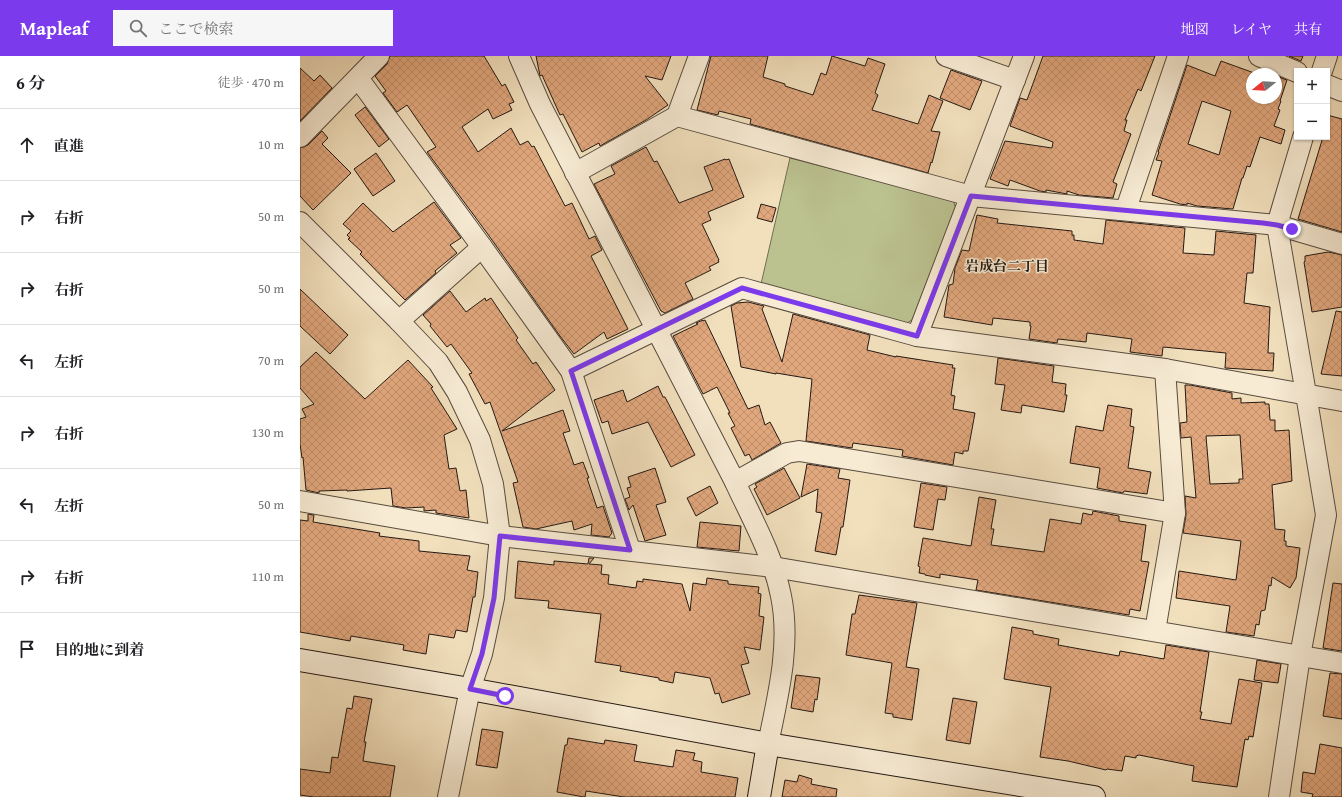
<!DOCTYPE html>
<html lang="ja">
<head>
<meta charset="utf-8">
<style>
  body { margin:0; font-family:"Gentium Book Plus","Noto Serif JP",serif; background:#f6f6f6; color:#202124 }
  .controls { position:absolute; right:12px; top:12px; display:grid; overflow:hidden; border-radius:0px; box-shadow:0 1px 3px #0004 }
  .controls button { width:36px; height:36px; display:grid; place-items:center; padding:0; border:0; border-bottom:1px solid #e0e0e0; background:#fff; color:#202124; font:20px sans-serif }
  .compass { position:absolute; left:946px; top:12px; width:36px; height:36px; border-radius:50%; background:#fff; box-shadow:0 1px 3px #0004; rotate:252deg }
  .stop { position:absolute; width:12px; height:12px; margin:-9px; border:3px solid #7c3aed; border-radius:50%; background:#fff }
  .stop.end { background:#7c3aed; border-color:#fff; box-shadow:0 1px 4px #0008 }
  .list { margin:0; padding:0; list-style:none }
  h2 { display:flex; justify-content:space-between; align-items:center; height:52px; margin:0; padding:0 16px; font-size:17px }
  h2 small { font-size:13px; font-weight:400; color:#757577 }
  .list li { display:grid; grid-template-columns:26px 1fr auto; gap:12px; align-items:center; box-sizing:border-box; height:72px; padding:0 16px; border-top:1px solid #e0e0e0 }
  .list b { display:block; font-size:15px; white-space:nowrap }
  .list em { font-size:13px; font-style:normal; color:#757577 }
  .icon { flex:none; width:22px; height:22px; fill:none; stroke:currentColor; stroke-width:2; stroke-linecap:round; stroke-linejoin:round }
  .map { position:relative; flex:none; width:1042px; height:741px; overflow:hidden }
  header { display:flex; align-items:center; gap:24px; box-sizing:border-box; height:56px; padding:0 20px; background:#7c3aed; color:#fff }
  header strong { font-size:19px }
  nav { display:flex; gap:22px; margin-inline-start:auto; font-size:14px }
  .search { width:280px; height:36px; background:#f6f6f6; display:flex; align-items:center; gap:10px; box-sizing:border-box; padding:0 14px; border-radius:0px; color:#757577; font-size:15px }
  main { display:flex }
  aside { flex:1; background:#fff }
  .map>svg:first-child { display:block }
  .green { fill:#bbc290; stroke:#706e52 }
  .building { fill:url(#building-cross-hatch); stroke:#241913; fill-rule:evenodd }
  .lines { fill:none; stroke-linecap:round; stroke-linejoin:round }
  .street-casing { stroke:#584b3e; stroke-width:22 }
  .secondary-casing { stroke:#241913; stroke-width:24 }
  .street { stroke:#f7ebd4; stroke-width:20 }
  .secondary { stroke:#f7ebd4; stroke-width:22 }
  .route { stroke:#7c3aed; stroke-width:5 }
  .labels { text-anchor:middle; stroke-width:3; stroke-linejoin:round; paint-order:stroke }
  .neighbourhood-label { font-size:14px; font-weight:bold; fill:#241913; stroke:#f7ebd4 }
</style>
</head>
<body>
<header>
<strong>Mapleaf</strong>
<div class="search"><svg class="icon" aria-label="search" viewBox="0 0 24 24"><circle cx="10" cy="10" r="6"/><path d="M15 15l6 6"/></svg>ここで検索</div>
<nav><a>地図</a><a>レイヤ</a><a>共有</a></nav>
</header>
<main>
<aside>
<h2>6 分<small>徒歩 · 470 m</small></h2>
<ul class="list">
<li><svg class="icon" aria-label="ahead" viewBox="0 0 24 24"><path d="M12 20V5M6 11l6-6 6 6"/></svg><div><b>直進</b></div><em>10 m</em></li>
<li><svg class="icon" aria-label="right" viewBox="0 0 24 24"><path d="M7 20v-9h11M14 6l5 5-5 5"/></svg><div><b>右折</b></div><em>50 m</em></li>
<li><svg class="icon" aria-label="right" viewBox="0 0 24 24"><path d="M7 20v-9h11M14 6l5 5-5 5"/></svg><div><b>右折</b></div><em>50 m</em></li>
<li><svg class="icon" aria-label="left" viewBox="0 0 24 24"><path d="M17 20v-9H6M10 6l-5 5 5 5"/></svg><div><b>左折</b></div><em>70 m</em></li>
<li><svg class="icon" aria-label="right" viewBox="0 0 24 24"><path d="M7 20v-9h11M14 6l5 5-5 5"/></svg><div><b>右折</b></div><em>130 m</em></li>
<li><svg class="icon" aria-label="left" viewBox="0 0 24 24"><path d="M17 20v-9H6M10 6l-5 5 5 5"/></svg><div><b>左折</b></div><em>50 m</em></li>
<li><svg class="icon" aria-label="right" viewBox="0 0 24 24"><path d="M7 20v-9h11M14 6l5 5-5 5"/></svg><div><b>右折</b></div><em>110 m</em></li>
<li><svg class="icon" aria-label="arrive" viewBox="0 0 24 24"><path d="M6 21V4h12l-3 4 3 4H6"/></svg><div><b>目的地に到着</b></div></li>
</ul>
</aside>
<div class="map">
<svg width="1042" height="741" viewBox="0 0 1042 741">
  <defs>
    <pattern id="building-cross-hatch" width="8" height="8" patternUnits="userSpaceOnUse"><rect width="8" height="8" fill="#e1a77d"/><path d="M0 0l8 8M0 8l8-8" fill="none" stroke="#c18f6b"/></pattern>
  </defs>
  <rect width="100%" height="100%" fill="#f2e0bd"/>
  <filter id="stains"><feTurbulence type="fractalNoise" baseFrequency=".005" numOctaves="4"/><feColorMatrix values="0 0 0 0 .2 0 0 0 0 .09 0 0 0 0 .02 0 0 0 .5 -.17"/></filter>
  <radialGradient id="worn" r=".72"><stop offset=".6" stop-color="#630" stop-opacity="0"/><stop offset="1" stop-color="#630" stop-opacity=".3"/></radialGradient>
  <path class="green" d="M490,102L653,144L656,153L615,262L607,267L461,228Z"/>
  <g class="building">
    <path d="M90,0H184L202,30L205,28L214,46L209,48L212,54L193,63L188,53L162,71L178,96L211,72L220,89L228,85L232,91L234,90L265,150L272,147L289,183L295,180L302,194L291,200L328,273L307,283L304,276L274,298L260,280L187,177L127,96L136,91L107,49L97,56L83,37L86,35L75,20L87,8Z"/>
    <path d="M236,0H371L362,24L345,20L368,49L346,64L300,90L299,87L282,96L263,58L260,59L242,19L240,20Z"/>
    <path d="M411,0H468L463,21L485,28V30L513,39L521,17L526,19L532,0L565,10L568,2L585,8L575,37L578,39L572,54L618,68L629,39L643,45L631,75L640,76L632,107L631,106L628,117L450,68L451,63L419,55L418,59L397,54Z"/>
    <path d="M743,0H855L841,35L838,33L825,64H827L824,75L831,78L813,126L817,128L813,142L779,139L767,135V138L746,134V136L740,135L710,124L708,130L690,123L705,85L752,92L753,86L710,70L720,42L727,44Z"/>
    <path d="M989,0H1003L1001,5Z"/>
    <path d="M921,5L957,18H952V42H976V20L987,24L980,45H981L978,53L980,54L974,70L985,74L981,88L960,81L950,111L947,110L943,122H942L933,153L897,150L887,147V149L880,148L852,139L862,105L856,104L859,96H858L887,9L915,20ZM902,45L931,55L919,99L888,88Z"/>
    <path d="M0,12L14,25L20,19L32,32L0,65Z"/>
    <path d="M960,13L972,18H958Z"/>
    <path d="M651,14L682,25L670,54L640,42Z"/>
    <path d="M65,51L89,83L79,91L55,59Z"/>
    <path d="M1027,59L1042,63V176L998,163L1023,81H1027Z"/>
    <path d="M22,75L28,82L22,88L51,117L13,154L0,140V92L8,89Z"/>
    <path d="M346,91L354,106L357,105L379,147L413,134L404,111L425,103L426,104L429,103L444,141L408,156L411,164L402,168L419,204H418L419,206L409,211L411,214L385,227L393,243L365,257L361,255L294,128L315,118L311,110Z"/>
    <path d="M76,97L95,125L73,140L54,113Z"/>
    <path d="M134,146L161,182L150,189L157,197L135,215L136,217L105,244L60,198L62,196L48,183L50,182L47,179L51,175L43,168L63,147L93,176Z"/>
    <path d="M461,148L476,152L472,166L457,162Z"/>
    <path d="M677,159L698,163L697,167L772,175V179H774V184L803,188L806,164L885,172L883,197L914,199L916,175L956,179L953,217H947L944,247L970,251L968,297H974L973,315L925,312L926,297L863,291L862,300L830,296L832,283L787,277L786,286L758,283L757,287L729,283L731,270H730V266L693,262L692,269L644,261L649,229L653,228L655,212L662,194L669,195Z"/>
    <path d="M1028,196L1042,199V251L1012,256L1004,206L1005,205V200Z"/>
    <path d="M0,233L48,279L30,298L0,270Z"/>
    <path d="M150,235L166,256L185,242L186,245L191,242L218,282L216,284L233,308L236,306L255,334L202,375L263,354L270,375L263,377L274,409L283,406L289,422H287L297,452L303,450L312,477L309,481L291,479L292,468L274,474L272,465L236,473L223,471L213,427L218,426L190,346L185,348L169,318L172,317L151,288L147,291L130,270L131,268L123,259Z"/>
    <path d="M448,246L464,250L462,253L482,306L493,258L570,279L567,294L596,301V300L653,309L652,312H655L651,339L655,340L653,353L675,357L668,395H663V398L655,396L653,409L602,400L603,394L553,387L552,392L506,385L512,323L476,317V318L441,311L431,250L437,247Z"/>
    <path d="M1036,255L1042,256V320L1021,318Z"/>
    <path d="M403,264V265L405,264L448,353L459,349L465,369L470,366L481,387L452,404L449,398L445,400L431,372L435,370L428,357H430L417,331L403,338L373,280L398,268L396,267Z"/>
    <path d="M16,296L65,343L108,304L133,331L131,332L157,373L144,379L149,413L156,412L160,435L166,434L169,462L136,457V454L124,455V451L106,452L93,450L91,432L47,435V434L19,435V437L6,434L3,401L2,402L0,388V363L6,361L2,353L14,348L0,332V311Z"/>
    <path d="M698,302L754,310L752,326L766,328L765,339H767L764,356L722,349L721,357L701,354L705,329L695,328Z"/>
    <path d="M885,329H890L932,337V343L941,342V347L965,346V348H969L970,364H975V375L989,374L992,425L972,429L975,473L985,474L984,485H986V490L1000,492L996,522L990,532L972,521L971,530L969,529L965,554L961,555L959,569L956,568L954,580L926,576L930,550L876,542L879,515L936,524L941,485L883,477L886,459L885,440L896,442L891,381L881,382L880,367L887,366ZM940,379L943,423H939V427L910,428L906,380Z"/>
    <path d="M358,330L363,341H365L395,399L371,411L348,366L312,378L308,365L302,367L294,344L323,334L327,346Z"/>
    <path d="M808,349L832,353L830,370L834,371L828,412L851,416L847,438L824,435L823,437L797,432L800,412L770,407L776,370L803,375Z"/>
    <path d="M507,408L540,413L538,422L550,424L543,471H541L536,499L515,495L522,457L516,456L518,433L501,441Z"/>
    <path d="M355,412L366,446L356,449L366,479L345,485L333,449L329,454L325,443L330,441L327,432L331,431L328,421Z"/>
    <path d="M484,412L500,442L467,459L454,433L457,431L455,428Z"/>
    <path d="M621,427L647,431L645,444L638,443L633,474L614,471Z"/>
    <path d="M410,430L418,447L396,460L387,442Z"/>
    <path d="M679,441L696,444L691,473H694L691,489L744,496L750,463L781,468L783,457L792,459L793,455L819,460V465L846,469L841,505L849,506L840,555L830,553L829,559L676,534L678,524L640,518V522L625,519V518L619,517L620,511L618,510L623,482L671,490Z"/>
    <path d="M8,458L14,459L13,466L80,477L79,480L119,485V495L170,500L167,514L178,516L175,541H173L167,576L156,574L154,582L129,578L126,598L103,594L104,589L51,580L50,585L0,576V464L8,465Z"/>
    <path d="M400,466L441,470L439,495L397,491Z"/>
    <path d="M289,502H294L289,508L302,509L301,518L309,519L308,528L336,532L337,525L343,526V523L382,528L390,555L393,527L406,529L407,522L428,525V528L459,531L458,537L461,538L459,560L464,561L460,594L444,591L449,607L441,609L450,638L422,647L419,637L415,638L410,622L375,616L373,627L359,624V622L320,615L321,610L295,606L301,558L248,552L249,545L215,542L218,505L254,509V505L288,508Z"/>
    <path d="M1033,527L1042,528V595L1023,592Z"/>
    <path d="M559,539L617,547L606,611L619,613L612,664L593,661V658L585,657L592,607L546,599L552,558H555Z"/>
    <path d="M712,571L733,575V578L759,583L758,589L819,600L820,595L864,603L866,589L909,596L900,656H902L900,663L931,668L939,623L962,627L953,681L949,680L948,684L945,683L937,731L892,725L894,710L839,699L836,700V702L825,700L822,715L807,713L806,714L768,705L740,701L751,631L704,623Z"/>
    <path d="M957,604L981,608L978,627L954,624Z"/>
    <path d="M1030,617L1042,618V663L1023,660Z"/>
    <path d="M496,619L520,622L517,644L515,643L513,656L491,652Z"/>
    <path d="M54,640L72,643L64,686H66L63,705L95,710L90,741H14L0,739V713L30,717L32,701L38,702L47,652L52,653Z"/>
    <path d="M653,642L677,646L670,688L646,684Z"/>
    <path d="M182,673L203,676L197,712L176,709Z"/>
    <path d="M268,682L304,688L305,684L337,689L334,705L373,711L376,694L395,697L393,704L402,706L401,716L438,722L435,741H324L286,735L285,741H284L257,736L265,689H267Z"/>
    <path d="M1020,688L1042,692V741H1012L1013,738L1001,736L1003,716L1015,718Z"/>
    <path d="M499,719L512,723L511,728L537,733L536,741H482L485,724L497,726Z"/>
  </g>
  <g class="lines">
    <defs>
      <g id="street">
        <path d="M219,0L240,48L435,426C452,463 473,499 481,540C491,588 478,640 468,688"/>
        <path d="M646,0L715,24"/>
        <path d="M959,0L997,16"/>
        <path d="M1022,15L1027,0"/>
        <path d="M58,22L182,191L271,315L330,494"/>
        <path d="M1027,29L1042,35"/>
        <path d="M377,60L399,0"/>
        <path d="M0,81L79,0"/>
        <path d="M275,117L377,60L671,140L977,169L1042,188"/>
        <path d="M826,153L878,0"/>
        <path d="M0,166L99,265L138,306L157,336L180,384L193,428L200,480L194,542L182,598L170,633L148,741"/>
        <path d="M99,265L182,191"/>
        <path d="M617,280L724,0"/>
        <path d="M271,315L442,232L617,280L865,313L1042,345"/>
        <path d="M435,426L487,397L499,395L875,457"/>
        <path d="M0,445L200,480L473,511L1042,607"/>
        <path d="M855,575L875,457L865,313"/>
        <path d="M979,741L1000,600L1026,459L1006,338L977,169L1003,81"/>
      </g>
      <g id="secondary">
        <path d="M0,604L170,633L468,688L794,741"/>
        <path d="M459,741L468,688"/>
      </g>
    </defs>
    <use href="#street" class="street-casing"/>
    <use href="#secondary" class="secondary-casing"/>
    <use href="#street" class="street"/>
    <use href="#secondary" class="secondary"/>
  </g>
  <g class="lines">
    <path class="route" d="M205,640L170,633L182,598L194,542L200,480L330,494L271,315L442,232L617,280L671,140L963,167L977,169L992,173"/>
  </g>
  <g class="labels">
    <g class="neighbourhood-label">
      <text x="707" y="215">岩成台二丁目</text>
    </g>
  </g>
  <rect width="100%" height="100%" filter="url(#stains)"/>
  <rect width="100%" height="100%" fill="url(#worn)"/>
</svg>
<div class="controls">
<button>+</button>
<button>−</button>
</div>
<svg class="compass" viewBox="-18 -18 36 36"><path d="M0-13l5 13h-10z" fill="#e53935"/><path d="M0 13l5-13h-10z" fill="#757577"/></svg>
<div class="stop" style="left:205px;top:640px"></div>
<div class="stop end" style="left:992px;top:173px"></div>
</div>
</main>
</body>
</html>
